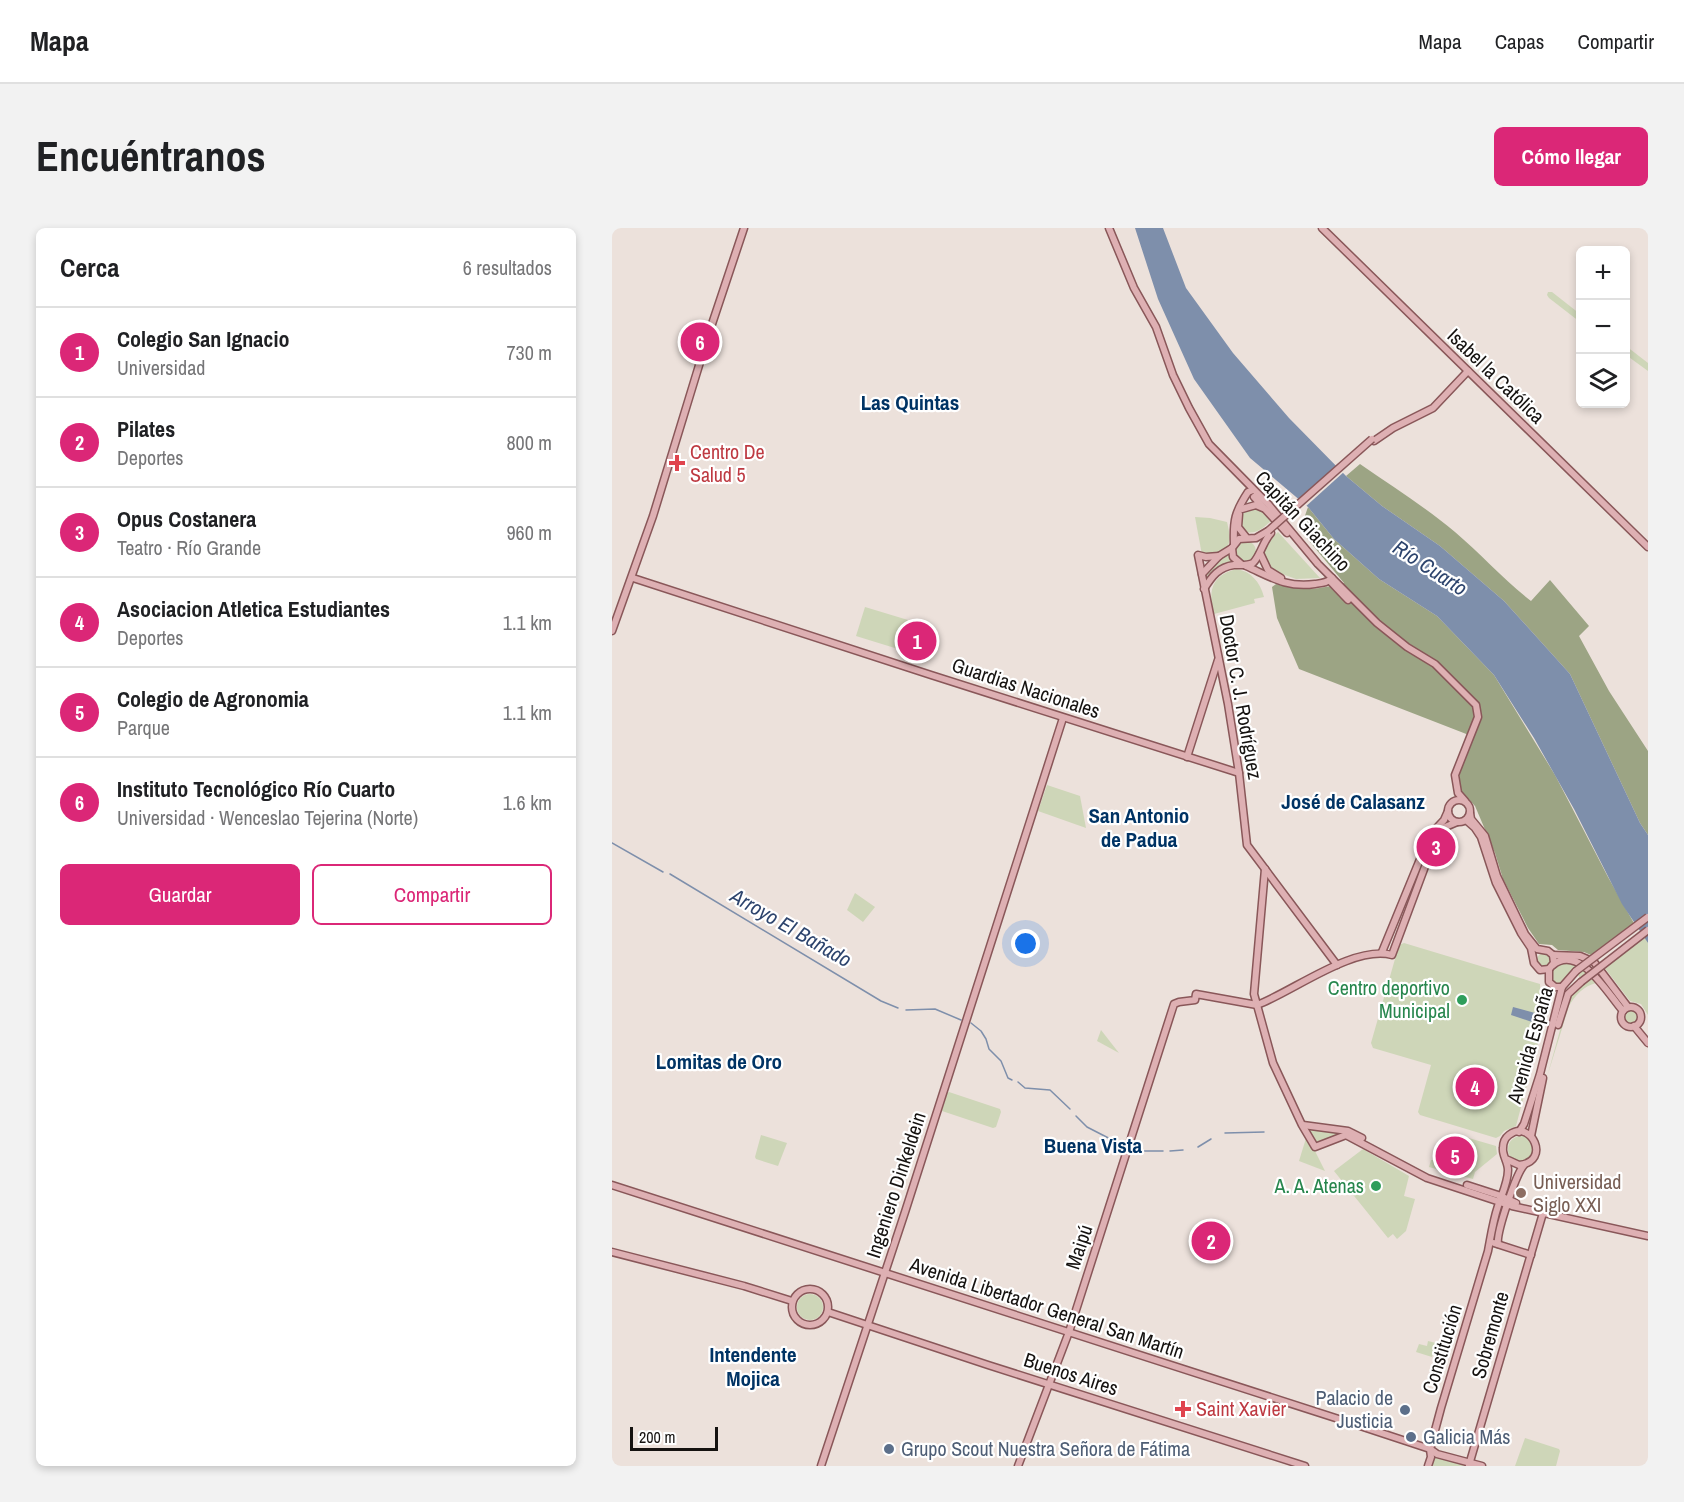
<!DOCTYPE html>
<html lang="es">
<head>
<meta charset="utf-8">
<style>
  body { margin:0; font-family:"Archivo Narrow",sans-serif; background:#f2f2f2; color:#202124 }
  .controls { position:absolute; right:18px; top:18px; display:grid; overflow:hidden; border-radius:9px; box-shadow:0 3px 9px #0003 }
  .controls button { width:54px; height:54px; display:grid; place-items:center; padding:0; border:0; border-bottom:2px solid #e0e0e0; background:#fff; color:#202124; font:30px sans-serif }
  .scale { position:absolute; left:18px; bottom:15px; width:88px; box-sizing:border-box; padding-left:6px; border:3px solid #151210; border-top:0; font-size:16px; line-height:21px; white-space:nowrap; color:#151210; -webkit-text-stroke:4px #fff; paint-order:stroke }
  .you { position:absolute; left:414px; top:716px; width:21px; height:21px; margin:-15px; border:4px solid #fff; border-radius:50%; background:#1a73e8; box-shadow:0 0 0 9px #1a73e833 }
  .badge { display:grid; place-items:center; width:39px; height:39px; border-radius:50%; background:#db2777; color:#fff; font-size:20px; font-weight:700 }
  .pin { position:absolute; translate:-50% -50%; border:3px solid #fff; box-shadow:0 2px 6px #0006 }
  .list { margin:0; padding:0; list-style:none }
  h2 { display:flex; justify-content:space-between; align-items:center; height:78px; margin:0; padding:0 24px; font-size:26px }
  h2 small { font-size:20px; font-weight:400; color:#757577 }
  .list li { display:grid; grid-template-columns:39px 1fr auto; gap:18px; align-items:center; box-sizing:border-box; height:90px; padding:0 24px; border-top:2px solid #e0e0e0 }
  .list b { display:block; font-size:22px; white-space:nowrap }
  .list p { margin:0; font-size:20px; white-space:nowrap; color:#757577 }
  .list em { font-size:20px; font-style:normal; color:#757577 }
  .actions { display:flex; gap:12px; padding:18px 24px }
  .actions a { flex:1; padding:14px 0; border:2px solid #db2777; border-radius:9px; text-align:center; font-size:21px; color:#db2777 }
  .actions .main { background:#db2777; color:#fff }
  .icon { flex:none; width:33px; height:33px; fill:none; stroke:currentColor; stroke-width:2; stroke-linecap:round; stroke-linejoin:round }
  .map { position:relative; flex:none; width:1036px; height:1238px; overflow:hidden; border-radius:9px }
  header { display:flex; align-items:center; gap:36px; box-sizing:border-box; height:84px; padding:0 30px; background:#fff; border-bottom:2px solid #e0e0e0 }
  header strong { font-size:28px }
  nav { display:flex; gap:33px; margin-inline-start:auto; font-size:21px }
  .intro { display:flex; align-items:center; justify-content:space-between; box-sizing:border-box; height:144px; padding:0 36px }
  h1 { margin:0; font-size:42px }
  .button { padding:15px 27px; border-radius:9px; background:#db2777; color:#fff; font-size:21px; font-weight:700 }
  main { display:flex; gap:36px; padding:0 36px }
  aside { flex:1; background:#fff; border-radius:9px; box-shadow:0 3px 9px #0003 }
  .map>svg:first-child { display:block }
  .green { fill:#ced6b8 }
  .forest { fill:#9ca484 }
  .water { fill:#7e8fab }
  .pier { fill:#ece1db }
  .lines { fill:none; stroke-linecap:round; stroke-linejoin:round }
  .stream { stroke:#7e8fab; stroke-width:1.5 }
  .major-casing { stroke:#895759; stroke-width:9 }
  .major { stroke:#deb0b3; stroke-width:6 }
  .major-bridge-casing { stroke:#895759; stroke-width:9; stroke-linecap:butt }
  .major-bridge { stroke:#deb0b3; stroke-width:6 }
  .health-dot { fill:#e0444e; stroke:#fff; stroke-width:2 }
  .leisure-dot { fill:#2e9e5b; stroke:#fff; stroke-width:2 }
  .education-dot { fill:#8d6e63; stroke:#fff; stroke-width:2 }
  .service-dot { fill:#5c6f8a; stroke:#fff; stroke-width:2 }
  .labels { text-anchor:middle; stroke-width:4.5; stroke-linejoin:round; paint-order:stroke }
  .street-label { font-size:20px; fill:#151210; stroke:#fff }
  .health-label { font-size:20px; fill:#be3a42; stroke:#fff; text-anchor:start }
  .leisure-label { font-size:20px; fill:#27864d; stroke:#fff; text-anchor:end }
  .education-label { font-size:20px; fill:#785e54; stroke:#fff; text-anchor:start }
  .service-label { font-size:20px; fill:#4e5e75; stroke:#fff; text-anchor:start }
  .neighbourhood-label { font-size:21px; font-weight:bold; fill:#003364; stroke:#fff }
  .water-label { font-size:21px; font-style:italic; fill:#2d446d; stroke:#fff }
</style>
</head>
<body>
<header>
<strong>Mapa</strong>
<nav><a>Mapa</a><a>Capas</a><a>Compartir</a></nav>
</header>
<div class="intro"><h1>Encuéntranos</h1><a class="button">Cómo llegar</a></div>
<main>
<aside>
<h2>Cerca<small>6 resultados</small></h2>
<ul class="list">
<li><span class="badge">1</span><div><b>Colegio San Ignacio</b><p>Universidad</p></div><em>730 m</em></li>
<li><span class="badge">2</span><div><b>Pilates</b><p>Deportes</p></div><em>800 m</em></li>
<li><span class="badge">3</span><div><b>Opus Costanera</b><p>Teatro · Río Grande</p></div><em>960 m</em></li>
<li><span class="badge">4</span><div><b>Asociacion Atletica Estudiantes</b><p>Deportes</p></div><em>1.1 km</em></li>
<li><span class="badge">5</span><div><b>Colegio de Agronomia</b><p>Parque</p></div><em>1.1 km</em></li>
<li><span class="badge">6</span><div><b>Instituto Tecnológico Río Cuarto</b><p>Universidad · Wenceslao Tejerina (Norte)</p></div><em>1.6 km</em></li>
</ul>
<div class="actions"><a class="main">Guardar</a><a>Compartir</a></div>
</aside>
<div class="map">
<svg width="1036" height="1238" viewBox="0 0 1036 1238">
  <rect width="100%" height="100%" fill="#ece1db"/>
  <g class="green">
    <path d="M936,64H940L968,86V94L937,70L935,67Z"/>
    <path d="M1014,118L1036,135V143L1014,127Z"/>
    <path d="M646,279L660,292C651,300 646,306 633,304L628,297C629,283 634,282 646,279Z"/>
    <path d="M583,289L598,290L615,294C621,318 617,327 590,327Z"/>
    <path d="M666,304L708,350L684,351L659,342C650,324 650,318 666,304Z"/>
    <circle cx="634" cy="323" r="10"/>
    <path d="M616,324L622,335L594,355L592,347Z"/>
    <path d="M624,341C639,343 648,354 652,369L642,371L643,375L602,386C596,363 599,348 624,341Z"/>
    <path d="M253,379L296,392L286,421L244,408Z"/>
    <path d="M435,557L468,568L474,600L426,583Z"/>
    <path d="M243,665L263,679L251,694L235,682Z"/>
    <path d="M1033,709L1036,715V787L1029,776L1018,773L992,739Z"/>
    <path d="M792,715L928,756L930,800L904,898L892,903L888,908L884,910L808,887L806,884L819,837L761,820L759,815L787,717Z"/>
    <circle cx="932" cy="732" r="7"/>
    <path d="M950,734C965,733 974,744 984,755C972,758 963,767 957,778L935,849L955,777L959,767L972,755L962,742L949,757L944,756L939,753V744Z"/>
    <circle cx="1020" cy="789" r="7"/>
    <path d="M489,802L507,825L485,813Z"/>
    <path d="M337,864L388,881L389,884L384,899L381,900L330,883L335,865Z"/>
    <path d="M696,901L731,905L705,916Z"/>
    <path d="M843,906L884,918L885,926L863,944L861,951L817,939L819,932H822L827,922L837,925Z"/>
    <path d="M149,907L175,915L166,938L144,931L143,929Z"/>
    <path d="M695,907L713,943L687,933Z"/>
    <circle cx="909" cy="921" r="13"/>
    <path d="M751,921L797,948L792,968L803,971L794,1003L785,1011L781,1006L776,1010L722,943Z"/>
    <circle cx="198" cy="1079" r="13"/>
    <path d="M816,1113L824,1115L820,1129L804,1124L807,1116L815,1118Z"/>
    <path d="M913,1210L947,1221L948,1223L944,1238H903Z"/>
    <path d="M825,1229L851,1237L852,1238H820L822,1231Z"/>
  </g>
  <g class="forest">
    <path d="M748,236C780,258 813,279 843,304C869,326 892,352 919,373L938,352L977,398L967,408L997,463L1036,523V607L1028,595L958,446L892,373L828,318L770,278L734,248Z"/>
    <path d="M696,279L722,311L767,351L825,388L882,447L943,547L996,649L1023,697L981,728L972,724L946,722L940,717L927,716L916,700L891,651L883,625L863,578L848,562L847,545L862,509L687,441L665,390L660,359L664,356C694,363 702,362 732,355L688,302Z"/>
  </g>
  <g class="water">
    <path d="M523,0H551L574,60L621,125L677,190L734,248L770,278L828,318L892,373L958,446L1028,595L1036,607V715L1010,676L962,581L922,510L882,447L825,388L767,351L722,311L696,279L638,230L582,151L546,71Z"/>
    <path d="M901,779L923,785L920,794L899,787Z"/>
  </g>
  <path class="pier" d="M727,237L733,243L692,280L685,274Z"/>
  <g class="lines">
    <g class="stream">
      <path d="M0,615L51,644"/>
      <path d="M58,646L269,773L286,780"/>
      <path d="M294,782L323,781L349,792"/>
      <path d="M359,795L369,803L374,811L377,821L389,833L396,850L400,852"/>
      <path d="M406,854L413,860L438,862L458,881"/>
      <path d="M464,888L475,899L512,918"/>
      <path d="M613,905L652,904"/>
      <path d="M586,919L599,911"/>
      <path d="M523,923H551"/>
      <path d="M558,923L571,922"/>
    </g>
    <defs>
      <g id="major">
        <path d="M497,0L522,60L544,99L561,147L577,180L597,216L656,276L706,336L765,395L795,419L823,436L864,477L866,489L843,547L846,565L853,573"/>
        <path d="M710,0L1036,319"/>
        <path d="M762,213L781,200L821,180L856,143"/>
        <path d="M642,269L675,305"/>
        <path d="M630,281L644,277L651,280"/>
        <path d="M627,286L626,299L634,309"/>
        <path d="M622,316C621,292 623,284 636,264L641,262"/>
        <path d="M620,320L621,329L629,336"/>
        <path d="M648,325L656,342L669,350"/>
        <path d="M607,328L594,329L586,327L616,476L627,545L635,617L725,737"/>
        <path d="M634,338C659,349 674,360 703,356C710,355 715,355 720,350"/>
        <path d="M590,346L607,328L620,320L627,311L644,310L656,303"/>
        <path d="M21,350L319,447L627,545"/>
        <path d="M718,353L736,372"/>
        <path d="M592,361C600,348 607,339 622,337C629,337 635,338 641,335C649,327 650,315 659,305"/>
        <path d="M0,403L41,288L96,108L132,0"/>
        <path d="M575,529L606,432"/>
        <circle cx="847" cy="583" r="11"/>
        <path d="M854,592L863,600L869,609L884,655L909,705L919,720L922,735L928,742L937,741L942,735L941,727L936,723L925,721L913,706L885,648L873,608L859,591L858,585"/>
        <path d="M653,641L642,766L661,835L690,897L703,919L734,907L815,950L900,978L1036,1008"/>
        <path d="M770,724L818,607L832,592L836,583"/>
        <path d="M941,727L968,728L982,734L1016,779"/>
        <path d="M941,737C967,715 996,766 1011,783"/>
        <path d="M937,741V754L943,759H950"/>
        <path d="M645,777C682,763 741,717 780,727L824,609L831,600L845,594"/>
        <circle cx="1019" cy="789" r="10"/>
        <path d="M946,797L956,766L969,754"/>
        <path d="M1022,798L1036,815"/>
        <path d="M691,897L736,903L750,910"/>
        <path d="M907,904L912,896L928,846L950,759L964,743"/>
        <path d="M919,908L931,850"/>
        <path d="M0,957L739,1195L818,1221L825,1226L870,1238"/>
        <path d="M855,957L886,967L904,975"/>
        <path d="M882,1015L919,1027"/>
        <path d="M886,1016C884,1005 904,946 912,937"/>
        <path d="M0,1024L132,1058L180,1073"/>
        <circle cx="198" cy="1079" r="18"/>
        <path d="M216,1084L376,1137L693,1238"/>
        <path d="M857,1237L931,985"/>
        <path d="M209,1238L293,984L451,490"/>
        <path d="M406,1238L457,1104L562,776L567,774L583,772L584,766L645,777"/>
        <path d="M816,1238L819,1229L818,1221L829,1180L876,1023C879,1007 881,993 886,978C890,966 896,954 896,942C896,934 890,927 891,920C891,915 893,910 897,907C919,890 940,934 907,937L894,931"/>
      </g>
    </defs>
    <use href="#major" class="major-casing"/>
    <use href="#major" class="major"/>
    <defs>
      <g id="major-bridge">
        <path d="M656,303L760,211"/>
        <path d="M964,743L1036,689"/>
        <path d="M969,754L1036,702"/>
      </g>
    </defs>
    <use href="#major-bridge" class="major-bridge-casing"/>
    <use href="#major-bridge" class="major-bridge"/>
  </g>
  <g class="health-dot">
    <path d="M62 226h6v6h6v6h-6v6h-6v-6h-6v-6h6z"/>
    <path d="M568 1172h6v6h6v6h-6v6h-6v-6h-6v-6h6z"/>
  </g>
  <g class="leisure-dot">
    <circle cx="850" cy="772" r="6"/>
    <circle cx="764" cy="958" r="6"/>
  </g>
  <circle class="education-dot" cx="909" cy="965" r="6"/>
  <g class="service-dot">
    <circle cx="793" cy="1182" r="6"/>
    <circle cx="799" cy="1209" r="6"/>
    <circle cx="277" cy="1221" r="6"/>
  </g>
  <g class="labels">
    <g class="street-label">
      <text transform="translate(884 148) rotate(44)" y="7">Isabel la Católica</text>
      <text transform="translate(691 293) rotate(47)" y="7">Capitán Giachino</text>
      <text transform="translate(414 460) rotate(18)" y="7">Guardias Nacionales</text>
      <text transform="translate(629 469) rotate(80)" y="7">Doctor C. J. Rodríguez</text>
      <text transform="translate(918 817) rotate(-74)" y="7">Avenida España</text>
      <text transform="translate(284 957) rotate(-72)" y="7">Ingeniero Dinkeldein</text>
      <text transform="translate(467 1019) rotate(-72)" y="7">Maipú</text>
      <text transform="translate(435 1080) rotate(18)" y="7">Avenida Libertador General San Martín</text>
      <text transform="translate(878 1107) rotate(-74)" y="7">Sobremonte</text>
      <text transform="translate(830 1121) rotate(-73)" y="7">Constitución</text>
      <text transform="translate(459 1146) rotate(18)" y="7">Buenos Aires</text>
    </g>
    <g class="health-label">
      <text x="78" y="231">Centro De<tspan x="78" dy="23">Salud 5</tspan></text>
      <text x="584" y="1188">Saint Xavier</text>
    </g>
    <g class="leisure-label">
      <text x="838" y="767">Centro deportivo<tspan x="838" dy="23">Municipal</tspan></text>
      <text x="752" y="965">A. A. Atenas</text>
    </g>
    <g class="education-label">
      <text x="921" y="961">Universidad<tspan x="921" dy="23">Siglo XXI</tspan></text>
    </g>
    <g class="service-label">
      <text x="781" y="1177" text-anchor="end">Palacio de<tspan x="781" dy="23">Justicia</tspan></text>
      <text x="811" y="1216">Galicia Más</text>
      <text x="289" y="1228">Grupo Scout Nuestra Señora de Fátima</text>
    </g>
    <g class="neighbourhood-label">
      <text x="298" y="182">Las Quintas</text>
      <text x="741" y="581">José de Calasanz</text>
      <text x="527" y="595">San Antonio<tspan x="527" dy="24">de Padua</tspan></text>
      <text x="107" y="841">Lomitas de Oro</text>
      <text x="481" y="925">Buena Vista</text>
      <text x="141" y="1134">Intendente<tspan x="141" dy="24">Mojica</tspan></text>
    </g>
    <g class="water-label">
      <text transform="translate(818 340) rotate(33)" y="7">Río Cuarto</text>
      <text transform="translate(179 700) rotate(30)" y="7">Arroyo El Bañado</text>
    </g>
  </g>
</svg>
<div class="controls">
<button>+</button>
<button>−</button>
<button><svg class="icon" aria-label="layers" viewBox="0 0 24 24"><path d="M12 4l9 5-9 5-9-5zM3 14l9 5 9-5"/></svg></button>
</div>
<div class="scale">200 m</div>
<div class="you"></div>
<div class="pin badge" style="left:305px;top:413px">1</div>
<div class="pin badge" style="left:599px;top:1013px">2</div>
<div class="pin badge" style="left:824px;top:619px">3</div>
<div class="pin badge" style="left:863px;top:859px">4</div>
<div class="pin badge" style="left:843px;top:928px">5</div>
<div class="pin badge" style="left:88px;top:114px">6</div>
</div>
</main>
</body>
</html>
